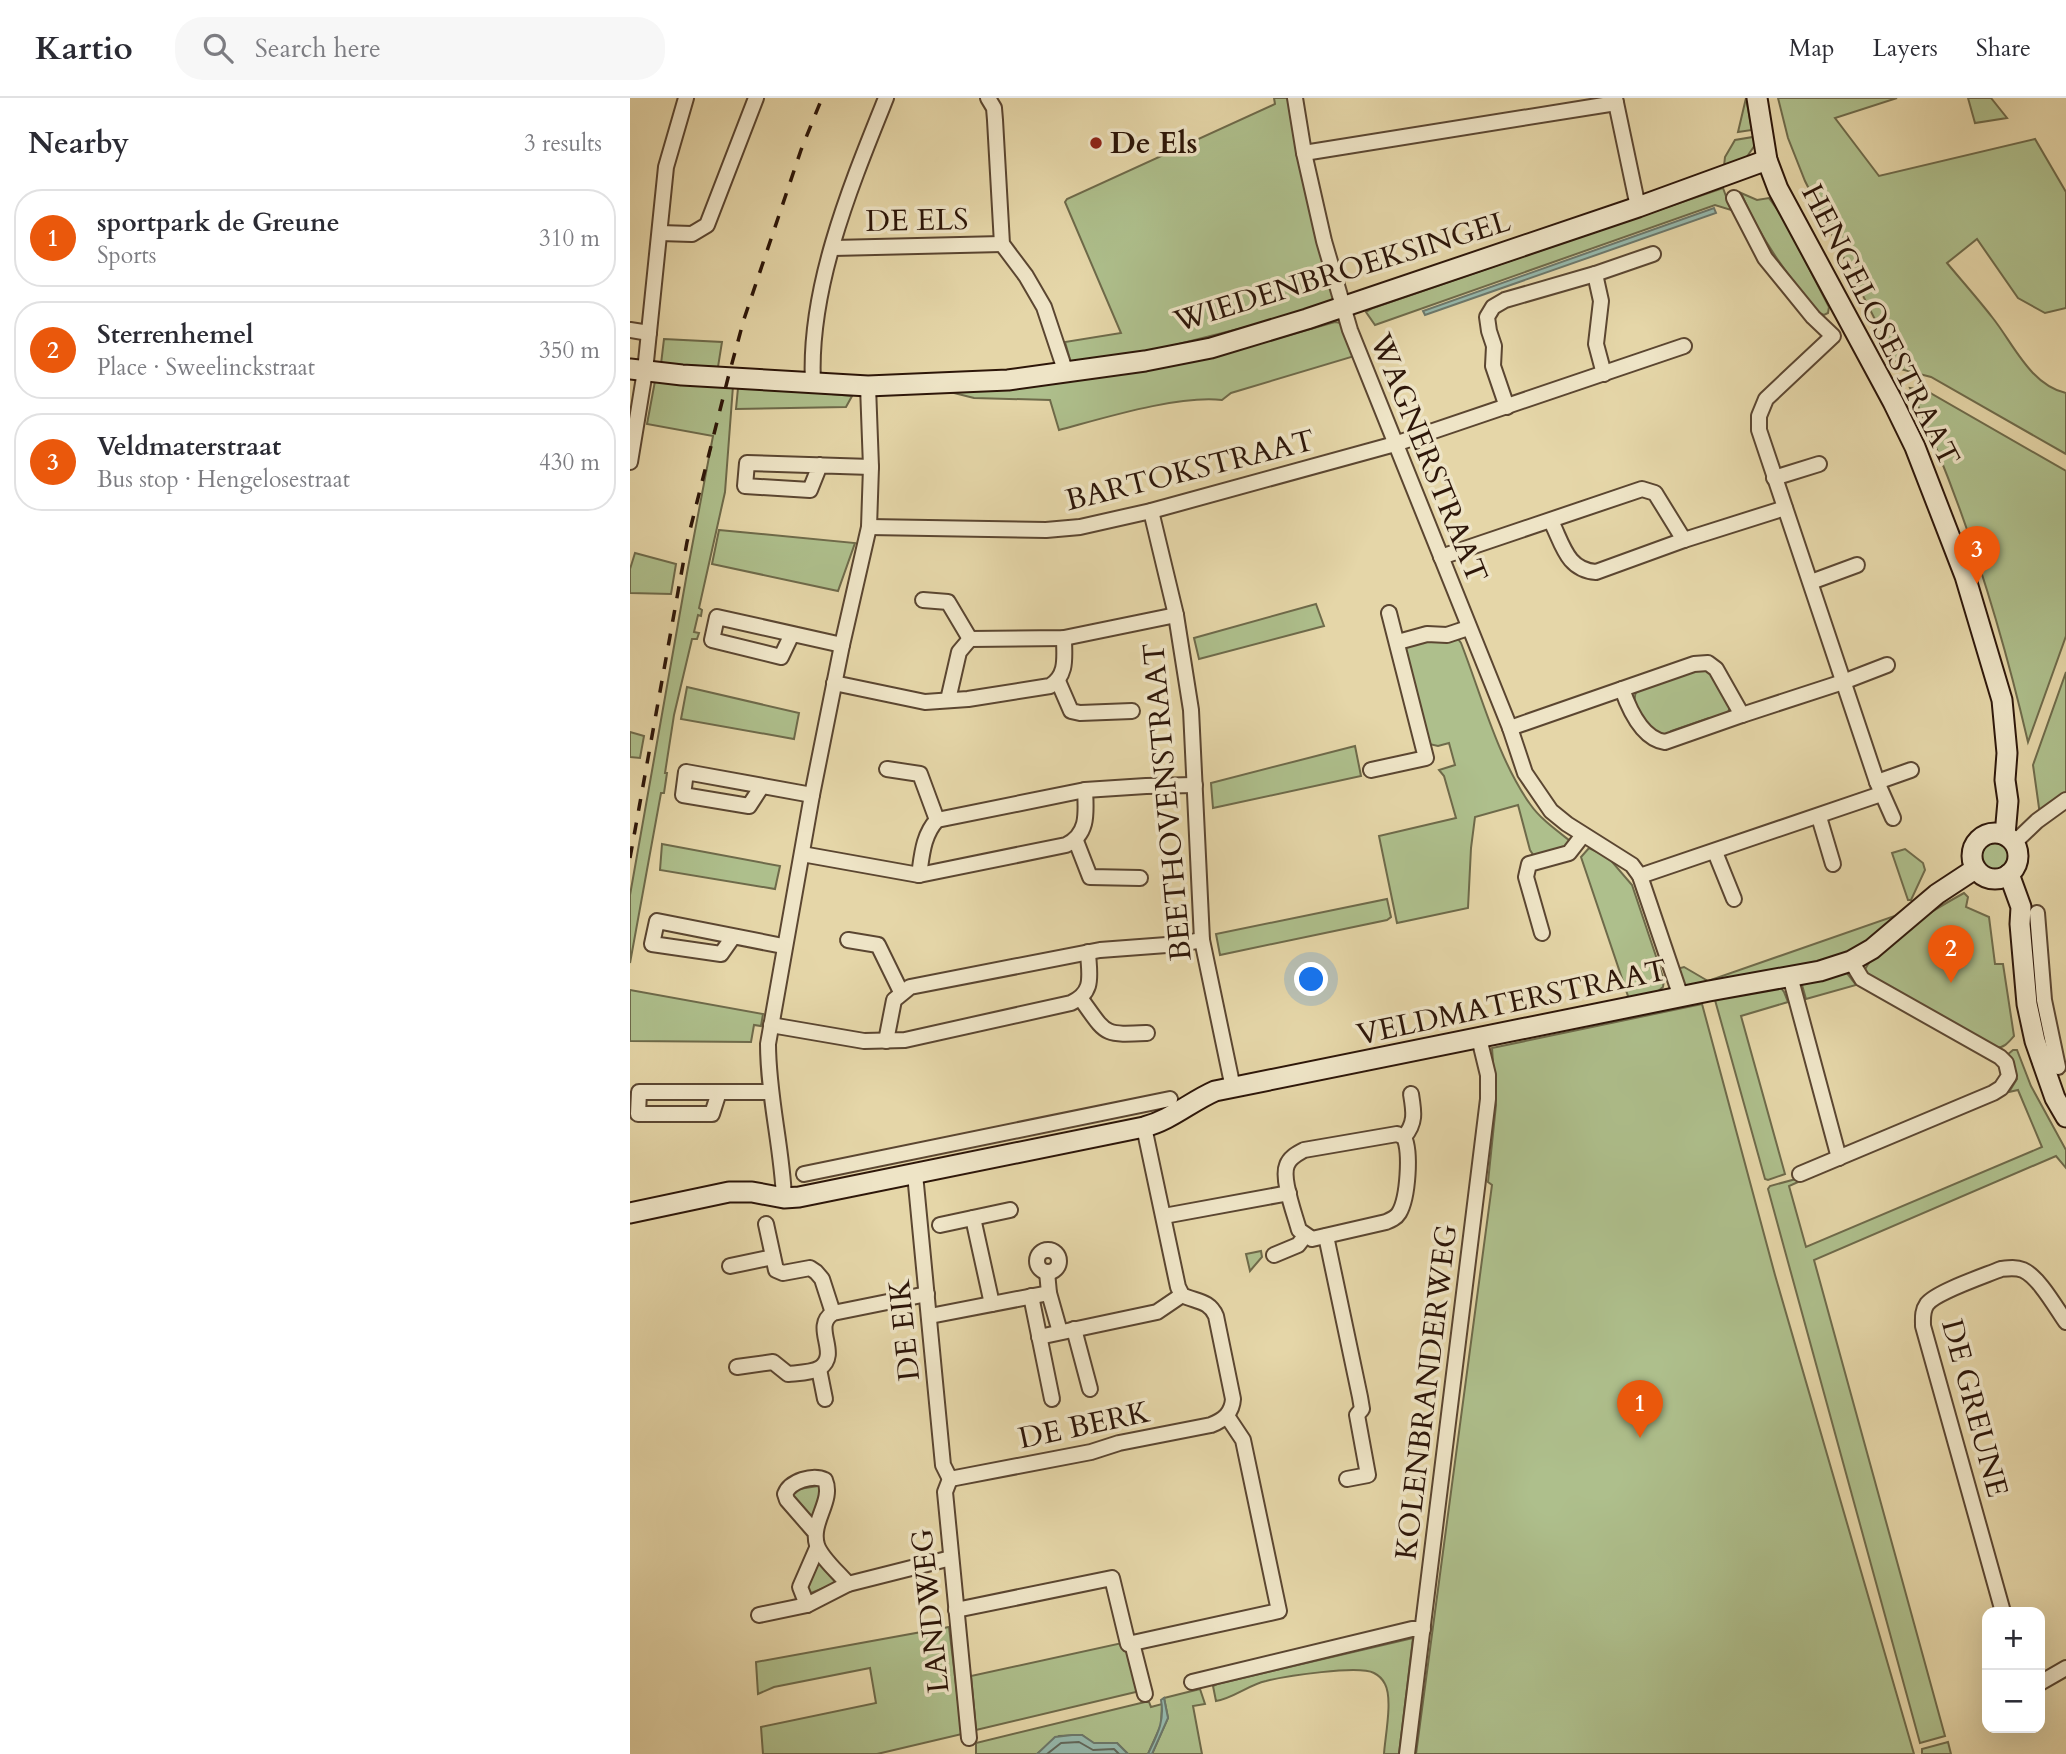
<!DOCTYPE html>
<html lang="en">
<head>
<meta charset="utf-8">
<style>
  body { margin:0; font-family:Cardo,serif; background:#f7f7f7; color:#2b2b33 }
  .controls { position:absolute; right:21px; bottom:21px; display:grid; overflow:hidden; border-radius:14px; box-shadow:0 7px 28px #0002 }
  .controls button { width:63px; height:63px; display:grid; place-items:center; padding:0; border:0; border-bottom:2px solid #e1e1e2; background:#fff; color:#2b2b33; font:35px sans-serif }
  .you { position:absolute; left:682px; top:882px; width:24px; height:24px; margin:-18px; border:5px solid #fff; border-radius:50%; background:#1a73e8; box-shadow:0 0 0 10px #1a73e833 }
  .badge { display:grid; place-items:center; width:46px; height:46px; border-radius:50%; background:#ea580c; color:#fff; font-size:23px; font-weight:700 }
  .pin { position:absolute; translate:-50% -58px; filter:drop-shadow(0 2px 4px #0008) }
  .pin::after { content:''; position:absolute; top:37px; width:24px; height:21px; background:inherit; clip-path:polygon(0 0,100% 0,50% 100%) }
  .list { margin:0; padding:0; list-style:none }
  h2 { display:flex; justify-content:space-between; align-items:center; height:91px; margin:0; padding:0 28px; font-size:30px }
  h2 small { font-size:23px; font-weight:400; color:#7c7c81 }
  .list li { display:grid; grid-template-columns:46px 1fr auto; gap:21px; align-items:center; box-sizing:border-box; height:98px; margin:0 14px 14px; padding:0 14px; border:2px solid #e1e1e2; border-radius:28px }
  .list b { display:block; font-size:26px; white-space:nowrap }
  .list p { margin:0; font-size:23px; white-space:nowrap; color:#7c7c81 }
  .list em { font-size:23px; font-style:normal; color:#7c7c81 }
  .icon { flex:none; width:38px; height:38px; fill:none; stroke:currentColor; stroke-width:2; stroke-linecap:round; stroke-linejoin:round }
  .map { position:relative; flex:none; width:1436px; height:1656px; overflow:hidden }
  header { display:flex; align-items:center; gap:42px; box-sizing:border-box; height:98px; padding:0 35px; background:#fff; border-bottom:2px solid #e1e1e2 }
  header strong { font-size:33px }
  nav { display:flex; gap:38px; margin-inline-start:auto; font-size:24px }
  .search { width:490px; height:63px; background:#f7f7f7; display:flex; align-items:center; gap:18px; box-sizing:border-box; padding:0 24px; border-radius:28px; color:#7c7c81; font-size:26px }
  main { display:flex }
  aside { flex:1; background:#fff }
  .map>svg:first-child { display:block }
  .green { fill:#aebf8c; stroke:#6e6a4a; stroke-width:2 }
  .water { fill:#96b9ad; stroke:#6c786b; stroke-width:2 }
  .lines { fill:none; stroke-linecap:round; stroke-linejoin:round }
  .shore { stroke:#62685b; stroke-width:2 }
  .street-casing { stroke:#5b4631; stroke-width:18 }
  .secondary-casing { stroke:#2d1609; stroke-width:23 }
  .street { stroke:#eee4c6; stroke-width:14 }
  .secondary { stroke:#eee4c6; stroke-width:19 }
  .rail { stroke:#2d1609; stroke-width:3.5; stroke-dasharray:12 12; stroke-linecap:butt }
  .poi-dot { fill:#8f2418; stroke:#eee4c6; stroke-width:2.5 }
  .labels { text-anchor:middle; stroke-width:7; stroke-linejoin:round; paint-order:stroke }
  .poi-label { font-size:30px; font-weight:bold; fill:#2d1609; stroke:#eee4c6; text-anchor:start }
  .street-label { font-size:30px; fill:#2d1609; stroke:#eee4c6 }
</style>
</head>
<body>
<header>
<strong>Kartio</strong>
<div class="search"><svg class="icon" aria-label="search" viewBox="0 0 24 24"><circle cx="10" cy="10" r="6"/><path d="M15 15l6 6"/></svg>Search here</div>
<nav><a>Map</a><a>Layers</a><a>Share</a></nav>
</header>
<main>
<aside>
<h2>Nearby<small>3 results</small></h2>
<ul class="list">
<li><span class="badge">1</span><div><b>sportpark de Greune</b><p>Sports</p></div><em>310 m</em></li>
<li><span class="badge">2</span><div><b>Sterrenhemel</b><p>Place · Sweelinckstraat</p></div><em>350 m</em></li>
<li><span class="badge">3</span><div><b>Veldmaterstraat</b><p>Bus stop · Hengelosestraat</p></div><em>430 m</em></li>
</ul>
</aside>
<div class="map">
<svg width="1436" height="1656" viewBox="0 0 1436 1656">
  <rect width="100%" height="100%" fill="#e5d6a8"/>
  <filter id="stains"><feTurbulence type="fractalNoise" baseFrequency=".00286" numOctaves="4"/><feColorMatrix values="0 0 0 0 .2 0 0 0 0 .09 0 0 0 0 .02 0 0 0 .5 -.17"/></filter>
  <radialGradient id="worn" r=".72"><stop offset=".6" stop-color="#630" stop-opacity="0"/><stop offset="1" stop-color="#630" stop-opacity=".3"/></radialGradient>
  <g class="green">
    <path d="M644,0H663L705,202L636,224L521,253L441,265L435,244L491,235L435,104L437,101L645,6Z"/>
    <path d="M1116,0L1122,32L1108,34Z"/>
    <path d="M1148,0H1267L1205,20L1249,78L1405,41L1436,94V210L1415,215L1388,200L1347,141L1317,165C1332,183 1348,201 1362,219C1383,245 1400,287 1436,295V356L1301,279L1270,271L1175,83L1158,40Z"/>
    <path d="M1338,0H1361L1377,20L1345,25Z"/>
    <path d="M1123,39L1125,47L1116,60L1094,68L1095,59L1105,42Z"/>
    <path d="M1093,90L1101,112L1085,107L745,227L736,214L743,210Z"/>
    <path d="M1111,95L1127,102L1139,100L1152,118L1199,209L1198,215L1194,217L1189,215C1158,179 1129,139 1111,95Z"/>
    <path d="M705,224L711,225L728,257L601,295L592,302C548,297 474,320 429,332L420,302L344,300L312,292L624,247Z"/>
    <path d="M34,241L92,244L88,269L31,266Z"/>
    <path d="M25,283L103,288L95,394L69,510L72,512L71,518L68,517L64,534L69,535L67,541H62L44,617L35,675H37L34,695H31L0,865V797L57,475L83,338L17,326Z"/>
    <path d="M118,288L222,298L216,309L106,311L108,290Z"/>
    <path d="M1280,290L1295,292L1436,373V538L1398,644C1370,524 1332,402 1280,290Z"/>
    <path d="M89,432L225,445L208,493L82,466Z"/>
    <path d="M5,455L46,466L41,496L0,495V471Z"/>
    <path d="M686,506L694,528L569,561L564,540Z"/>
    <path d="M798,541L818,544L828,541L831,545C851,596 868,661 900,706C911,722 929,734 944,746L904,758L900,752L888,707L845,719L841,750L838,810L767,825L749,738L826,720L814,678L809,672L825,667L819,645L808,648L799,646L773,549Z"/>
    <path d="M1069,570L1082,574L1101,605L1098,615L1088,621L1079,620L1041,633L1038,638H1026C1016,624 998,609 1007,592Z"/>
    <path d="M1436,574V696L1410,717L1403,667Z"/>
    <path d="M57,589L169,615L164,641L51,621Z"/>
    <path d="M0,634L14,638L10,660L0,659Z"/>
    <path d="M725,648L731,678L583,710L581,685Z"/>
    <circle cx="1365" cy="758" r="13"/>
    <path d="M32,746L150,768L145,791L30,772Z"/>
    <path d="M959,750L978,759L1002,787L1034,882L1033,889L1026,895L999,901L951,759Z"/>
    <path d="M1275,751L1293,765L1295,772L1281,802H1278L1262,755Z"/>
    <path d="M1334,795L1338,799L1336,809L1359,819L1365,866H1373L1384,938C1378,945 1374,950 1365,950L1234,874C1244,846 1305,811 1334,795Z"/>
    <path d="M757,801L761,819L757,822L590,857L586,836Z"/>
    <path d="M1273,815L1266,827L1209,861L1058,890L1052,885L1047,871L1054,869L1078,883Z"/>
    <path d="M1216,874L1226,887L1176,901L1172,887L1174,884Z"/>
    <path d="M1151,890L1154,894L1158,904L1111,918L1155,1076L1138,1082L1135,1081L1085,902L1086,900Z"/>
    <path d="M0,892L133,916L131,928L124,927L121,944L0,943Z"/>
    <path d="M1072,906L1145,1177L1284,1656H786L862,1087L858,1084L866,1007L862,950Z"/>
    <path d="M1383,952H1387L1401,988L1436,1052V1070L1426,1058L1184,1162L1315,1638L1290,1645L1138,1091L1140,1088L1166,1081L1168,1084L1159,1088L1176,1149L1412,1049L1388,992L1379,994L1387,981L1377,957Z"/>
    <path d="M631,1153L632,1159L620,1173L616,1156Z"/>
    <path d="M188,1388L192,1390L184,1423L163,1403L162,1397L169,1391Z"/>
    <path d="M191,1462C197,1470 207,1477 204,1486L181,1495L178,1493L176,1486L185,1464Z"/>
    <path d="M319,1529L332,1636L247,1656H133L131,1629L246,1605L240,1570L144,1589L128,1596L126,1564Z"/>
    <path d="M783,1540L769,1656H754C755,1639 763,1601 755,1586C753,1582 748,1577 744,1575C728,1567 656,1578 636,1583C618,1587 604,1600 586,1603L583,1588L587,1586Z"/>
    <path d="M492,1545L500,1551L510,1593L346,1632L341,1578Z"/>
    <path d="M570,1591L575,1606L563,1608L572,1656H522L538,1620L534,1600Z"/>
    <path d="M515,1604H519L521,1609L532,1606L531,1627L518,1656H498L487,1645H463L452,1637L429,1638L407,1656H346V1645Z"/>
    <path d="M1318,1644L1321,1656H1292V1651Z"/>
  </g>
  <g class="water">
    <path d="M1084,110L1086,115L795,217L793,213Z"/>
    <path d="M534,1600L538,1620L522,1656H518C527,1637 535,1623 531,1602Z"/>
    <path d="M442,1637H452L464,1645H487L498,1656H407L425,1639Z"/>
  </g>
  <g class="lines">
    <path class="shore" d="M417,1656L431,1645L449,1644L463,1652L484,1651L489,1656"/>
    <defs>
      <g id="street">
        <path d="M358,0L364,10L365,22L372,146L396,178L414,209L436,275"/>
        <path d="M665,0L674,55L694,143L720,232L880,630L895,675L921,713L937,726L1002,767L1010,778L1051,899"/>
        <path d="M985,0L1008,109"/>
        <path d="M674,55L986,5"/>
        <path d="M1104,100L1135,160L1183,219L1203,238L1136,301L1129,318V332L1247,684L1263,720"/>
        <path d="M30,135L62,136L77,127L126,0"/>
        <path d="M203,150L372,146"/>
        <path d="M965,176L971,203L966,246L974,276"/>
        <path d="M0,232L19,235"/>
        <path d="M183,285C178,190 221,87 256,0"/>
        <path d="M877,309L863,268L864,248L859,233L857,219L863,209L875,202L965,176L1023,156"/>
        <path d="M0,364L15,273L36,69L56,0"/>
        <path d="M190,367L180,392L115,388L117,365L241,369"/>
        <path d="M1144,380L1189,366"/>
        <path d="M521,413L546,517L561,612L572,842L603,990"/>
        <path d="M921,423C933,447 937,472 966,474L1054,442L1155,410"/>
        <path d="M239,429L416,432L450,429L521,413L765,346L1054,248"/>
        <path d="M811,459L1012,391L1025,395L1054,442"/>
        <path d="M1181,484L1227,467"/>
        <path d="M293,502L318,504L340,541"/>
        <path d="M162,536L151,559L82,542L87,519L212,547"/>
        <path d="M768,544L797,536L817,537L838,530"/>
        <path d="M428,583L441,613L450,615L502,613"/>
        <path d="M204,585L295,604L338,601L420,588C438,577 434,558 434,540"/>
        <path d="M992,591C999,611 1012,641 1035,644L1112,617"/>
        <path d="M318,602L329,554L340,541L434,540L546,517"/>
        <path d="M880,630L1064,566L1078,565L1086,571L1112,617L1213,584L1257,567"/>
        <path d="M257,671L290,676L307,722"/>
        <path d="M741,672L796,660L759,515"/>
        <path d="M1247,684L1281,672"/>
        <path d="M132,688L119,708L53,697L56,674L182,697"/>
        <path d="M1189,719L1203,766"/>
        <path d="M446,743L460,779L510,780"/>
        <path d="M1384,745L1407,723L1436,702"/>
        <path d="M1085,754L1104,801"/>
        <path d="M172,756L289,777L436,747C459,736 456,714 455,692"/>
        <path d="M289,777C292,757 293,737 307,722L455,692L516,688L565,687"/>
        <path d="M1010,778L1251,696"/>
        <path d="M1407,815L1414,902L1428,969"/>
        <path d="M912,835L896,779L899,766L939,755L953,737"/>
        <path d="M103,839L91,856L22,846L27,823L153,848"/>
        <path d="M218,842L248,847L271,894"/>
        <path d="M1160,878L1209,1060"/>
        <path d="M451,901C477,937 472,937 517,935"/>
        <path d="M141,927L234,943L275,942L441,905C465,894 459,877 458,854"/>
        <path d="M256,943L264,902L280,889L470,852L550,846L572,842"/>
        <path d="M89,994L82,1016H8L9,994H140"/>
        <path d="M767,1036L774,1039C781,1054 778,1100 769,1115C766,1120 761,1122 756,1124L682,1141L669,1132C665,1117 651,1081 657,1067C660,1059 667,1056 674,1052Z"/>
        <path d="M774,1039C786,1025 784,1014 781,996"/>
        <path d="M174,1076L540,1001"/>
        <path d="M285,1076L313,1367L320,1381"/>
        <path d="M1170,1076L1363,995L1371,990L1379,978L1376,965L1370,959L1232,881L1221,863"/>
        <path d="M154,1100C152,1049 138,998 138,946L182,697L212,547L239,429L241,369L238,288"/>
        <path d="M534,1118L659,1095"/>
        <path d="M343,1120L362,1206"/>
        <path d="M136,1126L146,1172L153,1175L180,1170L186,1174L192,1181L203,1215"/>
        <path d="M310,1127L380,1112"/>
        <path d="M696,1138L730,1299L732,1311L727,1317L738,1377L717,1381"/>
        <circle cx="418" cy="1163" r="11"/>
        <path d="M644,1157L668,1147L675,1138"/>
        <path d="M100,1168L143,1159"/>
        <path d="M417,1174L419,1195L430,1234"/>
        <path d="M401,1198L422,1301"/>
        <path d="M300,1218L419,1195"/>
        <path d="M444,1231L460,1291"/>
        <path d="M409,1239L527,1214L552,1197"/>
        <path d="M107,1269L143,1264L158,1276C167,1275 182,1275 190,1270C211,1255 181,1229 203,1215L297,1196"/>
        <path d="M189,1271L195,1301"/>
        <path d="M320,1381L461,1354L489,1345L581,1327C594,1322 602,1315 603,1301L586,1218C579,1202 566,1204 552,1197L548,1189L514,1029"/>
        <path d="M320,1381L315,1394L339,1640"/>
        <path d="M184,1433L157,1402L155,1396C160,1383 183,1376 195,1382C204,1403 180,1424 187,1447C191,1460 209,1475 218,1486"/>
        <path d="M177,1507L170,1489L187,1450"/>
        <path d="M326,1512L482,1480L498,1546L649,1513L613,1342L597,1318"/>
        <path d="M1373,1514L1293,1228C1293,1220 1292,1213 1297,1206C1306,1194 1354,1178 1371,1171C1379,1170 1386,1169 1393,1172C1409,1179 1426,1210 1436,1224"/>
        <path d="M129,1517L177,1507L218,1486L321,1460"/>
        <path d="M502,1545L515,1596"/>
        <path d="M562,1584L782,1531H793"/>
        <path d="M1410,1585L1436,1570"/>
        <path d="M777,1656L858,1001V977L849,940"/>
      </g>
      <g id="secondary">
        <path d="M1127,0L1137,62L1148,91L1263,304L1285,349L1335,478L1372,602L1377,655L1375,682L1378,703L1375,737"/>
        <path d="M0,271L52,277L238,288L378,282L515,263L581,250L677,221L1008,109L1137,62"/>
        <circle cx="1365" cy="758" r="23"/>
        <path d="M1379,776L1391,809L1390,826L1397,906L1405,943L1425,1000L1436,1019"/>
        <path d="M0,1115L99,1094H122L154,1100L169,1099L514,1029C541,1022 560,1004 585,993L1079,893L1190,873L1221,863L1242,851L1307,796L1345,771"/>
      </g>
    </defs>
    <use href="#street" class="street-casing"/>
    <use href="#secondary" class="secondary-casing"/>
    <use href="#street" class="street"/>
    <use href="#secondary" class="secondary"/>
    <path class="rail" d="M0,760L57,444L98,280L114,221L171,52L192,0"/>
  </g>
  <circle class="poi-dot" cx="466" cy="45" r="7"/>
  <g class="labels">
    <g class="poi-label">
      <text x="480" y="55">De Els</text>
    </g>
    <g class="street-label">
      <text transform="translate(287 122) rotate(-1)" y="10">DE ELS</text>
      <text transform="translate(712 173) rotate(-17)" y="10">WIEDENBROEKSINGEL</text>
      <text transform="translate(1251 227) rotate(63)" y="10">HENGELOSESTRAAT</text>
      <text transform="translate(799 360) rotate(68)" y="10">WAGNERSTRAAT</text>
      <text transform="translate(560 372) rotate(-14)" y="10">BARTOKSTRAAT</text>
      <text transform="translate(537 704) rotate(-95)" y="10">BEETHOVENSTRAAT</text>
      <text transform="translate(882 904) rotate(-12)" y="10">VELDMATERSTRAAT</text>
      <text transform="translate(274 1232) rotate(-96)" y="10">DE EIK</text>
      <text transform="translate(796 1294) rotate(-83)" y="10">KOLENBRANDERWEG</text>
      <text transform="translate(1345 1310) rotate(75)" y="10">DE GREUNE</text>
      <text transform="translate(454 1327) rotate(-12)" y="10">DE BERK</text>
      <text transform="translate(300 1513) rotate(-96)" y="10">LANDWEG</text>
    </g>
  </g>
  <rect width="100%" height="100%" filter="url(#stains)"/>
  <rect width="100%" height="100%" fill="url(#worn)"/>
</svg>
<div class="controls">
<button>+</button>
<button>−</button>
</div>
<div class="you"></div>
<div class="pin badge" style="left:1010px;top:1340px">1</div>
<div class="pin badge" style="left:1321px;top:885px">2</div>
<div class="pin badge" style="left:1347px;top:486px">3</div>
</div>
</main>
</body>
</html>
